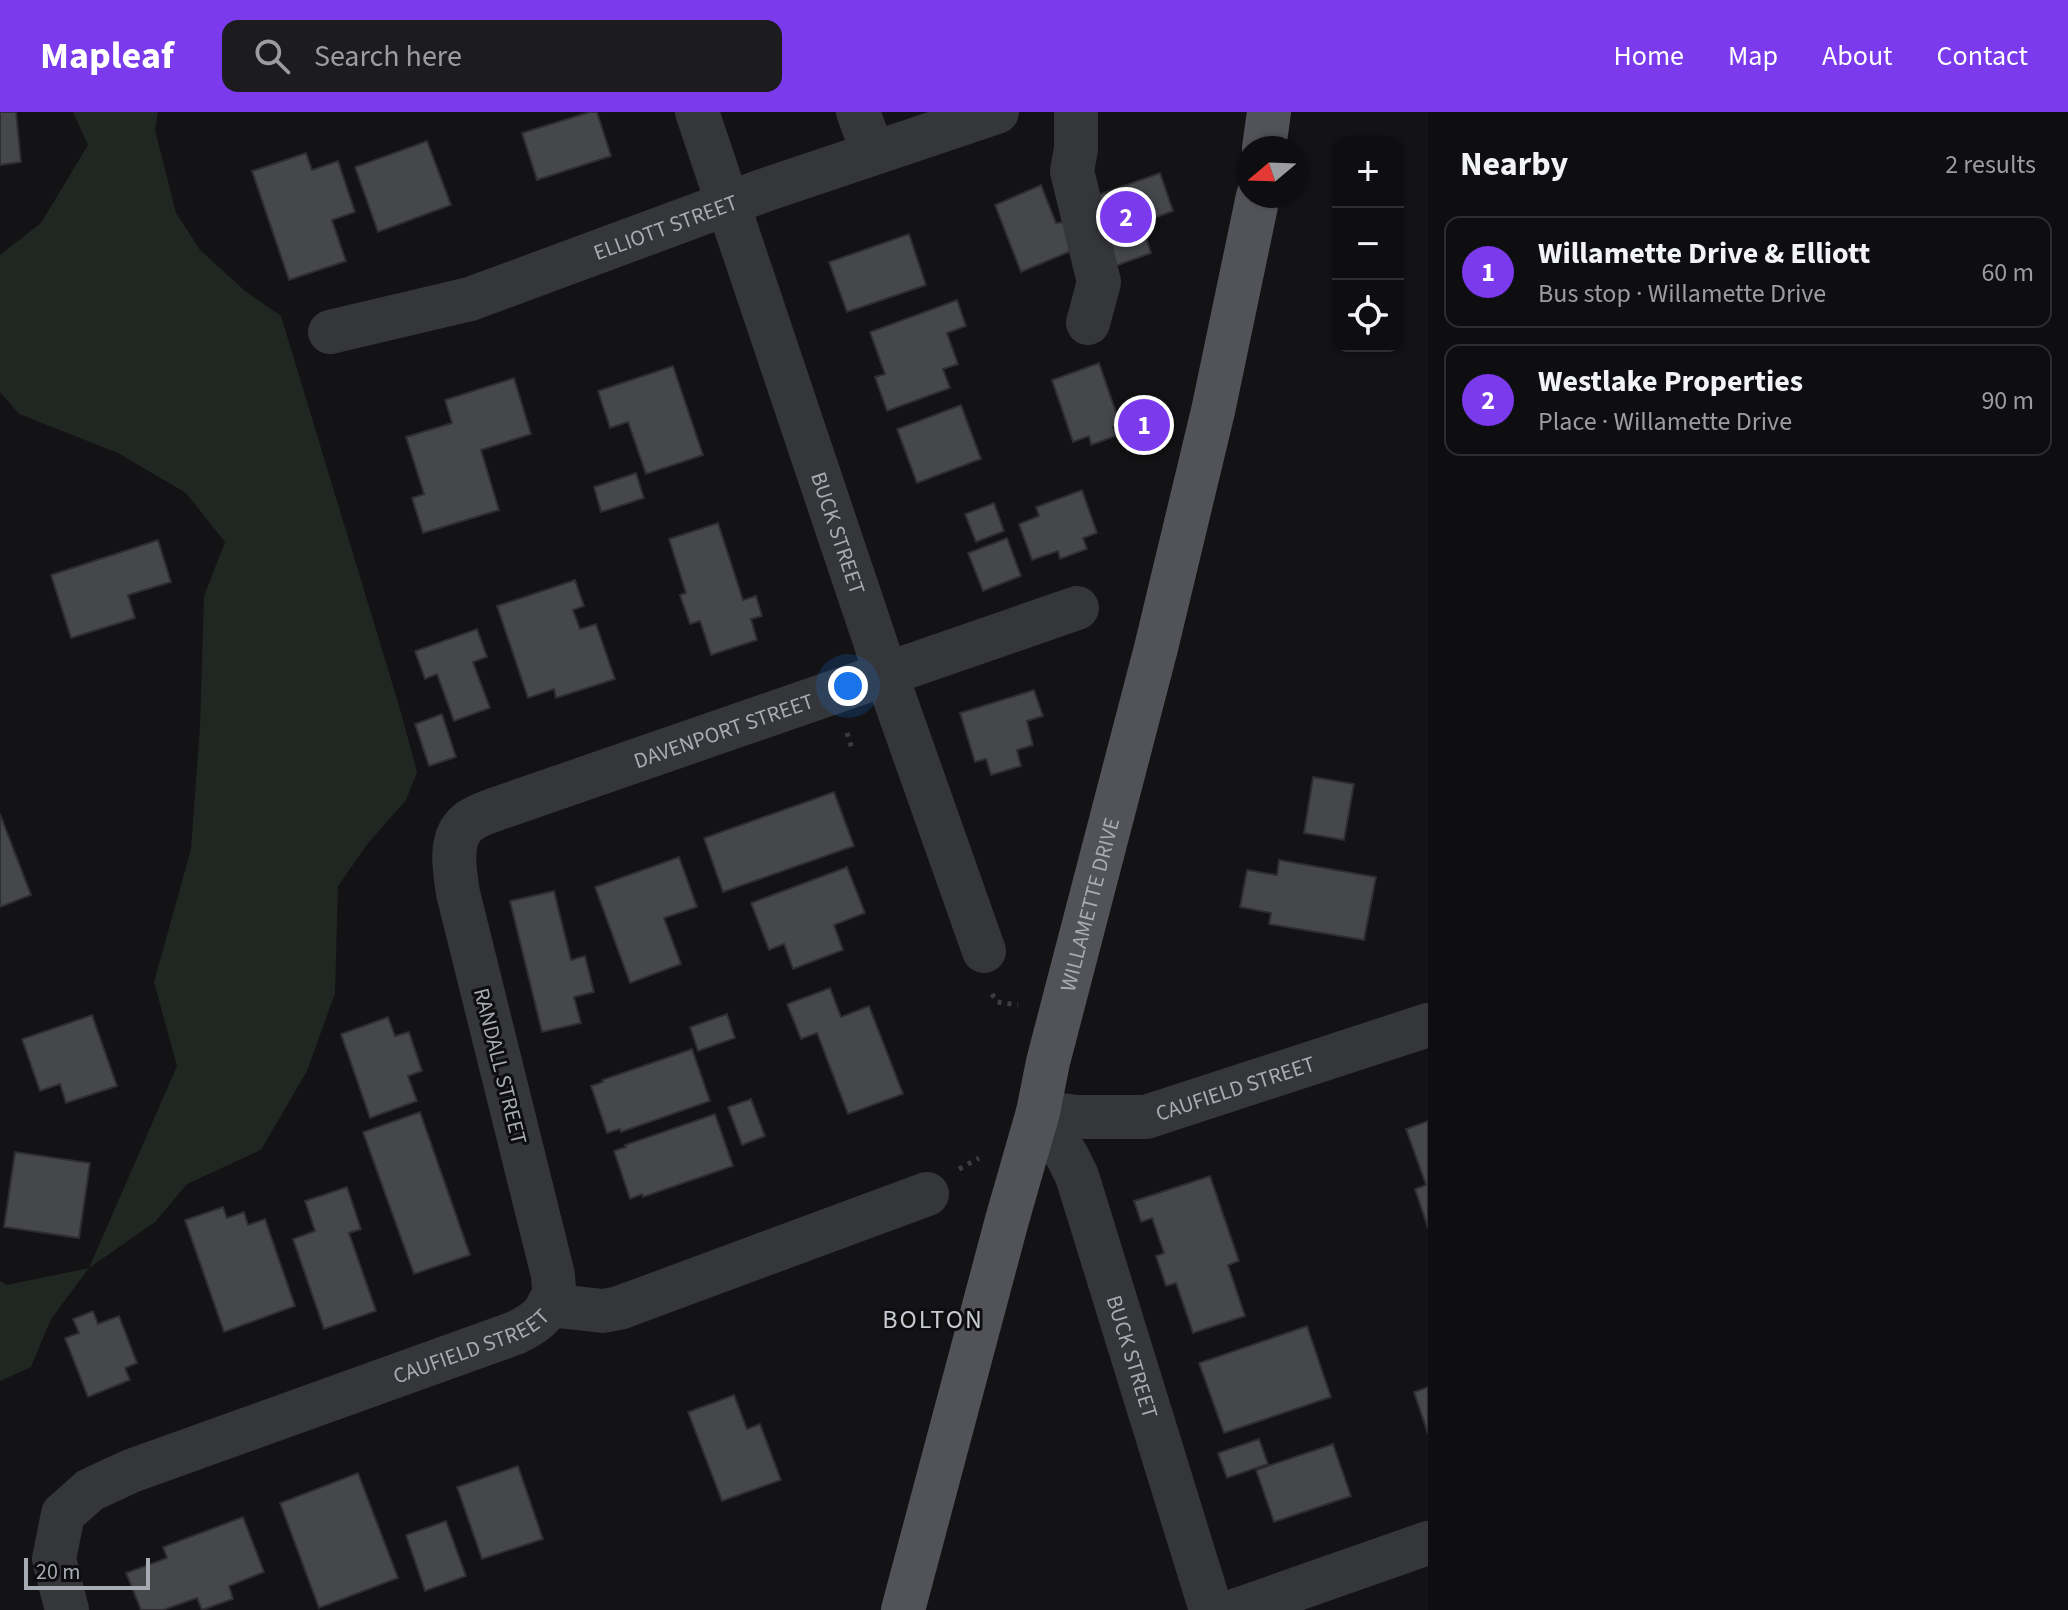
<!DOCTYPE html>
<html lang="en">
<head>
<meta charset="utf-8">
<style>
  body { margin:0; font-family:"Source Sans 3",sans-serif; background:#1c1c1e; color:#f1f3f6 }
  .controls { position:absolute; right:24px; top:24px; display:grid; overflow:hidden; border-radius:16px; box-shadow:0 2px 6px #0004 }
  .controls button { width:72px; height:72px; display:grid; place-items:center; padding:0; border:0; border-bottom:2px solid #2e2e30; background:#0e0e10; color:#f1f3f6; font:40px sans-serif }
  .compass { position:absolute; left:1236px; top:24px; width:72px; height:72px; border-radius:50%; background:#0e0e10; box-shadow:0 2px 6px #0004; rotate:251deg }
  .scale { position:absolute; left:24px; bottom:20px; width:126px; box-sizing:border-box; padding-left:8px; border:4px solid #a7abb3; border-top:0; font-size:22px; line-height:28px; white-space:nowrap; color:#a7abb3; -webkit-text-stroke:6px #0e0e10; paint-order:stroke }
  .you { position:absolute; left:848px; top:574px; width:28px; height:28px; margin:-20px; border:6px solid #fff; border-radius:50%; background:#1a73e8; box-shadow:0 0 0 12px #1a73e833 }
  .badge { display:grid; place-items:center; width:52px; height:52px; border-radius:50%; background:#7c3aed; color:#fff; font-size:26px; font-weight:700 }
  .pin { position:absolute; translate:-50% -50%; border:4px solid #fff; box-shadow:0 2px 8px #0006 }
  .list { margin:0; padding:0; list-style:none }
  h2 { display:flex; justify-content:space-between; align-items:center; height:104px; margin:0; padding:0 32px; font-size:34px }
  h2 small { font-size:26px; font-weight:400; color:#9b9c9f }
  .list li { display:grid; grid-template-columns:52px 1fr auto; gap:24px; align-items:center; box-sizing:border-box; height:112px; margin:0 16px 16px; padding:0 16px; border:2px solid #2e2e30; border-radius:16px }
  .list b { display:block; font-size:30px; white-space:nowrap }
  .list p { margin:0; font-size:26px; white-space:nowrap; color:#9b9c9f }
  .list em { font-size:26px; font-style:normal; color:#9b9c9f }
  .icon { flex:none; width:44px; height:44px; fill:none; stroke:currentColor; stroke-width:2; stroke-linecap:round; stroke-linejoin:round }
  .map { position:relative; flex:none; width:1428px; height:1498px; overflow:hidden }
  header { display:flex; align-items:center; gap:48px; box-sizing:border-box; height:112px; padding:0 40px; background:#7c3aed; color:#fff }
  header strong { font-size:38px }
  nav { display:flex; gap:44px; margin-inline-start:auto; font-size:28px }
  .search { width:560px; height:72px; background:#1c1c1e; display:flex; align-items:center; gap:20px; box-sizing:border-box; padding:0 28px; border-radius:16px; color:#9b9c9f; font-size:30px }
  main { display:flex }
  aside { flex:1; background:#0e0e10 }
  .map>svg:first-child { display:block }
  .green { fill:#202621 }
  .building { fill:#45474a; stroke:#2e2e31; stroke-width:2 }
  .lines { fill:none; stroke-linecap:round; stroke-linejoin:round }
  .path { stroke:#3b3d40; stroke-width:5; stroke-dasharray:4 6; stroke-linecap:butt }
  .minor { stroke:#353639; stroke-width:44 }
  .major { stroke:#515358; stroke-width:44 }
  .labels { text-anchor:middle; stroke-width:6; stroke-linejoin:round; paint-order:stroke }
  .street-label { font-size:22px; fill:#a7abb3; stroke:#0e0e10 }
  .quarter-label { font-size:26px; letter-spacing:2px; fill:#c7cad0; stroke:#0e0e10 }
</style>
</head>
<body>
<header>
<strong>Mapleaf</strong>
<div class="search"><svg class="icon" aria-label="search" viewBox="0 0 24 24"><circle cx="10" cy="10" r="6"/><path d="M15 15l6 6"/></svg>Search here</div>
<nav><a>Home</a><a>Map</a><a>About</a><a>Contact</a></nav>
</header>
<main>
<div class="map">
<svg width="1428" height="1498" viewBox="0 0 1428 1498">
  <rect width="100%" height="100%" fill="#131315"/>
  <path class="green" d="M73,0H158L155,18L176,101L200,138L245,179L281,204L400,597L417,660L406,688L369,730L338,774L335,881L307,959L261,1038L187,1072L155,1110L89,1156L51,1207L31,1255L0,1269V1169L7,1173L89,1156L177,954L154,870L191,737L200,615L204,484L225,430L186,381L118,341L19,302L0,280V143L41,111L88,33Z"/>
  <g class="building">
    <path d="M0,0H16L21,50L0,53Z"/>
    <path d="M590,0H597L611,44L537,68L522,21Z"/>
    <path d="M427,29L451,93L378,120L355,55Z"/>
    <path d="M306,41L312,58L338,49L355,100L332,108L346,149L289,168L252,59Z"/>
    <path d="M1160,61L1173,99L1141,111L1151,141L1113,155L1089,86Z"/>
    <path d="M1041,73L1056,111L1064,110L1076,137L1021,160L995,93Z"/>
    <path d="M909,122L926,173L847,200L829,150Z"/>
    <path d="M957,188L966,214L947,221L958,252L943,257L950,276L887,299L875,265L885,262L870,220Z"/>
    <path d="M1099,251L1120,312L1113,315L1116,324L1091,333L1089,324L1073,330L1052,268Z"/>
    <path d="M673,254L703,343L646,362L628,310L610,316L598,279Z"/>
    <path d="M514,266L531,322L481,338L499,398L423,421L412,386L424,382L406,325L452,311L445,288Z"/>
    <path d="M961,293L981,347L917,371L897,317Z"/>
    <path d="M636,361L644,386L601,400L594,375Z"/>
    <path d="M1082,378L1097,421L1083,426L1087,437L1060,447L1058,439L1032,448L1019,412L1039,404L1036,395Z"/>
    <path d="M994,391L1004,419L976,430L965,402Z"/>
    <path d="M718,411L743,488L756,484L762,504L751,507L757,528L711,543L700,509L690,512L680,483L686,481L669,427Z"/>
    <path d="M1007,426L1021,464L983,479L968,441Z"/>
    <path d="M158,428L171,470L128,483L135,506L71,526L51,463Z"/>
    <path d="M575,468L584,494L573,498L580,517L596,512L615,567L556,586L554,577L528,586L497,494Z"/>
    <path d="M477,517L487,545L473,550L490,596L454,609L437,562L425,567L415,539Z"/>
    <path d="M1034,578L1043,604L1027,609L1033,633L1017,638L1021,654L991,663L986,647L975,650L960,601Z"/>
    <path d="M442,602L456,645L429,654L415,612Z"/>
    <path d="M1313,665L1354,672L1344,728L1304,721Z"/>
    <path d="M834,680L854,734L723,780L704,726Z"/>
    <path d="M0,702L31,783L0,795Z"/>
    <path d="M679,745L697,795L664,806L681,852L630,871L595,775Z"/>
    <path d="M1279,748L1376,765L1364,828L1269,812L1271,801L1240,795L1247,758L1277,763Z"/>
    <path d="M847,755L865,801L834,813L843,838L793,857L784,832L769,838L751,791Z"/>
    <path d="M554,779L571,848L585,844L594,880L574,885L581,911L542,920L510,789Z"/>
    <path d="M830,876L841,905L869,894L903,982L848,1002L817,921L801,927L787,892Z"/>
    <path d="M727,902L735,926L698,939L690,915Z"/>
    <path d="M92,903L117,974L66,991L60,972L40,979L22,927Z"/>
    <path d="M388,905L395,924L409,920L422,959L408,964L417,989L370,1006L341,922Z"/>
    <path d="M692,937L710,989L621,1020L620,1017L607,1021L591,974L603,970L602,968Z"/>
    <path d="M751,987L765,1024L742,1033L728,995Z"/>
    <path d="M420,1000L470,1143L414,1162L363,1020Z"/>
    <path d="M715,1002L733,1054L643,1085L642,1082L630,1087L614,1039L626,1035L625,1033Z"/>
    <path d="M1428,1009V1116L1415,1077L1426,1073L1406,1017Z"/>
    <path d="M15,1040L90,1051L79,1126L4,1115Z"/>
    <path d="M1210,1064L1239,1149L1228,1153L1245,1204L1193,1221L1176,1171L1166,1174L1156,1144L1164,1141L1152,1106L1141,1110L1134,1089Z"/>
    <path d="M347,1075L361,1117L349,1121L376,1199L324,1217L293,1127L315,1119L305,1089Z"/>
    <path d="M223,1095L227,1106L244,1100L248,1113L265,1107L295,1194L224,1220L185,1108Z"/>
    <path d="M93,1199L98,1212L119,1204L137,1251L125,1256L130,1268L88,1285L65,1226L79,1221L73,1207Z"/>
    <path d="M1307,1214L1331,1285L1224,1321L1199,1251Z"/>
    <path d="M1428,1275V1322L1414,1280Z"/>
    <path d="M734,1283L747,1317L760,1312L781,1368L722,1389L688,1300Z"/>
    <path d="M1259,1327L1268,1352L1227,1366L1218,1341Z"/>
    <path d="M1333,1332L1351,1384L1274,1410L1256,1358Z"/>
    <path d="M518,1354L543,1427L482,1447L457,1375Z"/>
    <path d="M358,1361L398,1466L319,1496L280,1391Z"/>
    <path d="M243,1405L264,1460L229,1474L233,1487L202,1498L197,1486L163,1498H141L126,1461L167,1446L163,1435Z"/>
    <path d="M446,1409L466,1464L425,1479L406,1423Z"/>
  </g>
  <g class="lines">
    <g class="path">
      <path d="M847,621L852,637"/>
      <path d="M992,882L997,890L1018,893"/>
      <path d="M959,1057L979,1046"/>
    </g>
    <g class="minor">
      <path id="s1" d="M697,0L886,562L984,839"/>
      <path d="M858,0L873,41"/>
      <path d="M1076,0V37L1072,59L1099,170L1088,211"/>
      <path id="s2" d="M330,220L470,187L765,78L997,0"/>
      <path id="s3" d="M1038,1000L1067,1044L1077,1064L1211,1498"/>
      <path id="s4" d="M1038,1000L1078,1005H1146L1428,913"/>
      <path d="M548,1193L603,1199L619,1196L927,1082"/>
      <path id="s5" d="M67,1498L54,1447L63,1402L90,1378L131,1359L515,1221C532,1213 548,1203 553,1183C555,1177 553,1169 553,1163L458,781C455,760 448,727 467,711C475,704 486,701 496,697L1077,496"/>
      <path d="M1237,1498L1428,1431"/>
    </g>
    <g class="major">
      <path d="M1264,36L1269,0"/>
      <path id="s6" d="M903,1498L1007,1108L1038,1000L1048,950L1156,536L1213,299L1258,84"/>
    </g>
  </g>
  <g class="labels">
    <g class="street-label">
      <text dy="8" stroke="none"><textPath href="#s2" startOffset="352">ELLIOTT STREET</textPath></text>
      <text dy="8" stroke="none"><textPath href="#s1" startOffset="444">BUCK STREET</textPath></text>
      <text dy="8" stroke="none"><textPath href="#s5" startOffset="1404">DAVENPORT STREET</textPath></text>
      <text dy="8" stroke="none"><textPath href="#s6" startOffset="730">WILLAMETTE DRIVE</textPath></text>
      <text transform="translate(501 954) rotate(76)" y="8">RANDALL STREET</text>
      <text dy="8" stroke="none"><textPath href="#s4" startOffset="202">CAUFIELD STREET</textPath></text>
      <text dy="8" stroke="none"><textPath href="#s5" startOffset="542">CAUFIELD STREET</textPath></text>
      <text dy="8" stroke="none"><textPath href="#s3" startOffset="264">BUCK STREET</textPath></text>
    </g>
    <g class="quarter-label">
      <text x="933" y="1216">BOLTON</text>
    </g>
  </g>
</svg>
<div class="controls">
<button>+</button>
<button>−</button>
<button><svg class="icon" aria-label="locate" viewBox="0 0 24 24"><circle cx="12" cy="12" r="6"/><path d="M12 2v4M12 18v4M2 12h4M18 12h4"/></svg></button>
</div>
<svg class="compass" viewBox="-18 -18 36 36"><path d="M0-13l5 13h-10z" fill="#e53935"/><path d="M0 13l5-13h-10z" fill="#9b9c9f"/></svg>
<div class="scale">20 m</div>
<div class="you"></div>
<div class="pin badge" style="left:1144px;top:313px">1</div>
<div class="pin badge" style="left:1126px;top:105px">2</div>
</div>
<aside>
<h2>Nearby<small>2 results</small></h2>
<ul class="list">
<li><span class="badge">1</span><div><b>Willamette Drive &amp; Elliott</b><p>Bus stop · Willamette Drive</p></div><em>60 m</em></li>
<li><span class="badge">2</span><div><b>Westlake Properties</b><p>Place · Willamette Drive</p></div><em>90 m</em></li>
</ul>
</aside>
</main>
</body>
</html>
